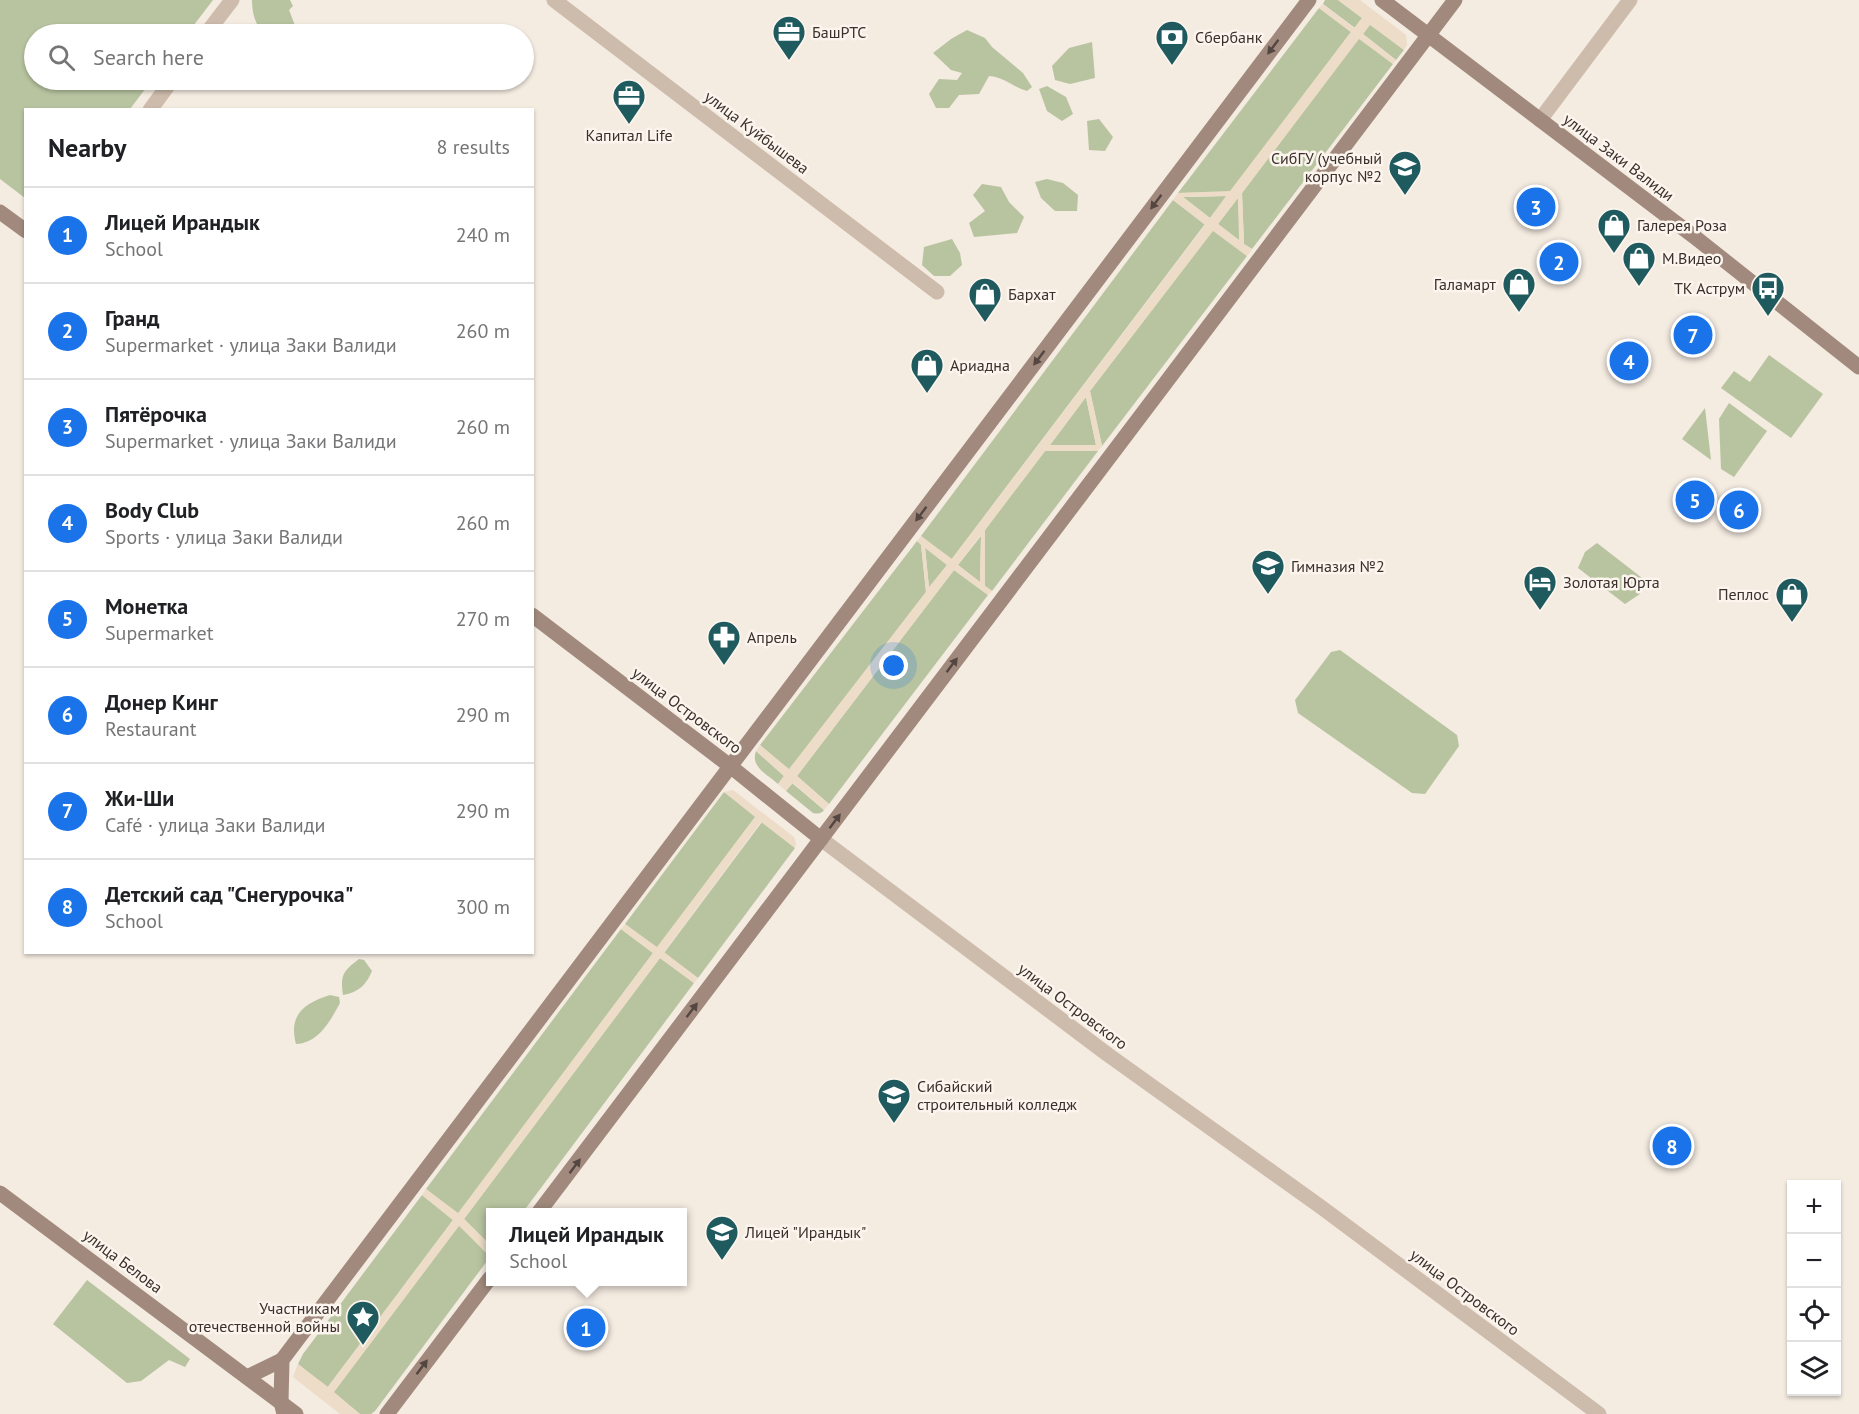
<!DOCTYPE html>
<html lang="en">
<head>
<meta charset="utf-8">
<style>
  body { margin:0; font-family:"PT Sans",sans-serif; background:#f2f2f2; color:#202124 }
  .controls { position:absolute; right:18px; bottom:18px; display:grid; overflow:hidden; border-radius:0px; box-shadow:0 2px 4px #0004 }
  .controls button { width:54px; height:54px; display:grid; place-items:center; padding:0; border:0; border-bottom:2px solid #e0e0e0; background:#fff; color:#202124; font:30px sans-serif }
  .you { position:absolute; left:894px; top:666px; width:21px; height:21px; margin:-15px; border:4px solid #fff; border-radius:50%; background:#1a73e8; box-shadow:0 0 0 9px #1a73e833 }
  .badge { display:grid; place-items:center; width:39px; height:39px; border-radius:50%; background:#1a73e8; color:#fff; font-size:20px; font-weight:700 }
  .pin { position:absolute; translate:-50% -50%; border:3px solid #fff; box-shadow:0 2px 6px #0006 }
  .popup { position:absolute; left:486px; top:1208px; width:201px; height:78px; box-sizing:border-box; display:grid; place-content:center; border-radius:0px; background:#fff; filter:drop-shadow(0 2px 4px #0005); font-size:20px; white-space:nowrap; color:#757577 }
  .popup b { font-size:22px; color:#202124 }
  .popup::after { content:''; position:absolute; left:50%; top:100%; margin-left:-12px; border:12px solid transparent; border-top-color:#fff }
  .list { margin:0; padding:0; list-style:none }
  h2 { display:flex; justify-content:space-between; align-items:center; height:78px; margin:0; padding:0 24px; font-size:26px }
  h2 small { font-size:20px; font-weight:400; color:#757577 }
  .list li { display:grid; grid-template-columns:39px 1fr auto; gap:18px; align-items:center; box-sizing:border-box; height:96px; padding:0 24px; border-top:2px solid #e0e0e0 }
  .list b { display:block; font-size:22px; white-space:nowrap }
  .list p { margin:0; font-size:20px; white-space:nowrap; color:#757577 }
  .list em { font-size:20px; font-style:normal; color:#757577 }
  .icon { flex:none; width:33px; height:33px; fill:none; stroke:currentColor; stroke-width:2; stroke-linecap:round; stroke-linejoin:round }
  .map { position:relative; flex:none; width:1859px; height:1414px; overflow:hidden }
  .search { position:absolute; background:#fff; box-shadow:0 2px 4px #0004; left:24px; top:24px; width:510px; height:66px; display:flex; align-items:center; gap:15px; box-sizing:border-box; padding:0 21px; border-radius:33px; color:#757577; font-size:22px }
  .panel { position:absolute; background:#fff; box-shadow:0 2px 4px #0004; left:24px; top:108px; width:510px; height:846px; border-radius:0px }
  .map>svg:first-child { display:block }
  .green { fill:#b8c4a0 }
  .plaza { fill:#ecdcc8; fill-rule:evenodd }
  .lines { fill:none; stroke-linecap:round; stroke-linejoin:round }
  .street { stroke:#cdbbac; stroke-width:15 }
  .secondary { stroke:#a18a7d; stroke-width:15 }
  .oneway { fill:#544640 }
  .labels { text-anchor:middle; stroke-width:5; stroke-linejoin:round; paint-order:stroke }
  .poi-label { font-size:16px; fill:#3b302b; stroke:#fbf5ee; text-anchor:start }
  .street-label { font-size:16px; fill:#3b302b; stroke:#fbf5ee }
</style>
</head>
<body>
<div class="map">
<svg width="1859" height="1414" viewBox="0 0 1859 1414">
  <rect width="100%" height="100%" fill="#f4ebe1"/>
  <g class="green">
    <path d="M0,0H213L187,34H34V80H152L130,109L26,110L25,198L0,179Z"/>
    <path d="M252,0H290L293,6L289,10L296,28L294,34C287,35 276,37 269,34C255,31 252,11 252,0Z"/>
    <path d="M1325,0H1338L1362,18L1355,28L1323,4Z"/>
    <path d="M1319,8L1351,32L1230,192L1178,193Z"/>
    <path d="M1370,24L1404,50L1396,60L1363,34Z"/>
    <path d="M967,30L985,38L992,47L1023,73L1032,87L1027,91C1013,87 1004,77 989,76L979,94L959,95L949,108H936L929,94L939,79L957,80L962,73L951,70L933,53L951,39Z"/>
    <path d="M1359,38L1393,64L1252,249L1244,244L1242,193Z"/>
    <path d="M1092,42L1095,78L1070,84L1055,80L1052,66L1069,48Z"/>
    <path d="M1047,86L1066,97L1073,114L1062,121L1047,111L1039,89Z"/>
    <path d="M1099,119L1113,137L1105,151L1089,150L1087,121Z"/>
    <path d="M1047,179L1063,183L1078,195L1077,211H1055L1041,198L1035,182Z"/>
    <path d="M982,184L1001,187L1009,202L1024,217L1017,233L974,237L969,223L985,211L973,195Z"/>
    <path d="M1227,196L1210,218L1183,197Z"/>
    <path d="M1238,198L1240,241L1218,224Z"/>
    <path d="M1173,200L1205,224L951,560L921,536Z"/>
    <path d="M1213,230L1247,256L1102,446L1090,391Z"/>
    <path d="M952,239L960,253L962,265L950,276H934L922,265L924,247Z"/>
    <path d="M1769,355L1823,394L1791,438L1721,388L1734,371L1750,382Z"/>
    <path d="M1086,397L1096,445H1050Z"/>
    <path d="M1729,403L1767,431L1734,477L1721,469L1719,419Z"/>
    <path d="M1705,408L1711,460L1682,439Z"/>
    <path d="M1045,451H1098L992,591L985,586V530Z"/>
    <path d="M981,536L980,582L958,565Z"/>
    <path d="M917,541L921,544L926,592L789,770L760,745Z"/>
    <path d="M1597,543L1646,581L1640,594L1625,604L1578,568L1585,552Z"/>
    <path d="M925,547L947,565L929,588Z"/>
    <path d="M954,570L988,595L829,804L797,776Z"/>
    <path d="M1340,650L1457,735L1459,746L1425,794L1412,793L1298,713L1295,700L1331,652Z"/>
    <path d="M756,751L784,776L778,784C768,775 750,767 756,751Z"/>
    <path d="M792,783L824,810C821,814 818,814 813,813L786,791Z"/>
    <path d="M724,792L756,816L657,948L625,924Z"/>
    <path d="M762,822L795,848L698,978L664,953Z"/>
    <path d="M621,929L653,953L458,1214L426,1189Z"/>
    <path d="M660,958L694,983L523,1212H490V1245L464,1219Z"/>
    <path d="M359,959L364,960L372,971C366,985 359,992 343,995C340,975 343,971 359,959Z"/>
    <path d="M330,995L339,997L340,1003C330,1021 319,1043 296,1044C288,1014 305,1003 330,995Z"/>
    <path d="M422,1195L453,1220L327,1388L298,1364L303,1354Z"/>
    <path d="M459,1225L490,1257L375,1411L371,1414H360L333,1393Z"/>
    <path d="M87,1280L190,1359L185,1367L169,1360L141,1381L127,1383L53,1324Z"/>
  </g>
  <g class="plaza">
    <path d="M1338,0H1360L1406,35L1407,45L1404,50L1370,25L1363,34L1396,60L1393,64L1359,39L1242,193L1244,244L1252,250L1247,256L1213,231L1090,391L1102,446L1098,451H1045L985,530V586L992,591L988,595L954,570L797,776L829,804L824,810L793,783L786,791L778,784L784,776L756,751L760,745L789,769L926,592L921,545L917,541L921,536L952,559L1205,225L1173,200L1178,193L1230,191L1351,32L1319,8L1323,4L1354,28L1362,18ZM1226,196L1210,218L1184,198V197ZM1237,199H1238L1239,240L1218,224ZM1086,398L1096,445H1050L1085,398ZM980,536L981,537L980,582L958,565ZM925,548L947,565L929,587Z"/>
    <path d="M733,790L794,837L796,844L795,848L761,822L664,952L698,978L694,983L660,958L464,1219L490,1245V1256L459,1226L334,1392L360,1414H340L293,1377L298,1364L328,1387L453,1220L422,1195L426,1189L458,1213L653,953L621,929L625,924L657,947L755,817L724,792Z"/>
  </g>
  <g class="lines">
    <g class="street">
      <path d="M554,0L937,292"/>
      <path d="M206,34L232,0"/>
      <path d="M150,110L172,80"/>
      <path d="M1540,120L1630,0"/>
      <path d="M821,839L1107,1054L1321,1207L1599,1414"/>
    </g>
    <g class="secondary">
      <path d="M1382,0L1696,238L1859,367"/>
      <path d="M0,212L26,231"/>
      <path d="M532,615L730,766L821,839"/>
      <path d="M0,1193L296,1414"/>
      <path d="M539,1212L1455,0"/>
      <path d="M247,1377L282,1360"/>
      <path d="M284,1414L281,1402L282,1360L1309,0"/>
      <path d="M387,1414L490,1278"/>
    </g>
  </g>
  <defs><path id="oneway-solid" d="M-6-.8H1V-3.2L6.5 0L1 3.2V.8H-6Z" transform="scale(1.5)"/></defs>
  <g class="oneway">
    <use href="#oneway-solid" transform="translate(1273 47) rotate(127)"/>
    <use href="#oneway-solid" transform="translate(1156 202) rotate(127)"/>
    <use href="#oneway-solid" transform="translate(1039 358) rotate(127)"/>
    <use href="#oneway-solid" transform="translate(921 514) rotate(127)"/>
    <use href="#oneway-solid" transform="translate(952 665) rotate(-53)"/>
    <use href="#oneway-solid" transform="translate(835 821) rotate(-53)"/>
    <use href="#oneway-solid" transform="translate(692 1010) rotate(-53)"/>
    <use href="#oneway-solid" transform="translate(575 1166) rotate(-53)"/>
    <use href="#oneway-solid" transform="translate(422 1367) rotate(-53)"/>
  </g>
  <defs>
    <symbol id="office-pin" viewBox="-11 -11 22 30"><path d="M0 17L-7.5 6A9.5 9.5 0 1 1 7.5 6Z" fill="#1f5a5e" stroke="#fbf5ee"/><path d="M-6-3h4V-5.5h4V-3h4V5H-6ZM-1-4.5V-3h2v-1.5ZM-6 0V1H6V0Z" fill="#fff"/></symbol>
    <symbol id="bank-pin" viewBox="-11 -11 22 30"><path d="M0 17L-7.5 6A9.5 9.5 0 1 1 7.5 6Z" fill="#1f5a5e" stroke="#fbf5ee"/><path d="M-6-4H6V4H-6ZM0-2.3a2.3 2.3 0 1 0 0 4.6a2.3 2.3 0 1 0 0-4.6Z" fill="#fff"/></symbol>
    <symbol id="university-pin" viewBox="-11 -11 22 30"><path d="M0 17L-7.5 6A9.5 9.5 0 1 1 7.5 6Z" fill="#1f5a5e" stroke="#fbf5ee"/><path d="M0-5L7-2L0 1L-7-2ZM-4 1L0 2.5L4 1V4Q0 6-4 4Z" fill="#fff"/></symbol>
    <symbol id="shop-pin" viewBox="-11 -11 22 30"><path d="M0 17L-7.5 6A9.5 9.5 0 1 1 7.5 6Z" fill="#1f5a5e" stroke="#fbf5ee"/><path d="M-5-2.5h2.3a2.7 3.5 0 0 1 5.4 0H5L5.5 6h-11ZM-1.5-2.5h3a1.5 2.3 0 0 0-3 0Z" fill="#fff"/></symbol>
    <symbol id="bus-pin" viewBox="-11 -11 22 30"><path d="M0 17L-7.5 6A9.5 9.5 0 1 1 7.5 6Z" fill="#1f5a5e" stroke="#fbf5ee"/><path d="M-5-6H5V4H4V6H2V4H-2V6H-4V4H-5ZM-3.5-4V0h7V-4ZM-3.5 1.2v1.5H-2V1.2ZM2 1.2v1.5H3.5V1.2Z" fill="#fff"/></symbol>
    <symbol id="school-pin" viewBox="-11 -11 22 30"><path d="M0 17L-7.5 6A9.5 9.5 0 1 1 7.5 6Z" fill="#1f5a5e" stroke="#fbf5ee"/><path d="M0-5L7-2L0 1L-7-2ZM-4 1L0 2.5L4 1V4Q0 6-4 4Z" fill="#fff"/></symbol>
    <symbol id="hotel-pin" viewBox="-11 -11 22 30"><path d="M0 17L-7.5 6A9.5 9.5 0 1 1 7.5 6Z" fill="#1f5a5e" stroke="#fbf5ee"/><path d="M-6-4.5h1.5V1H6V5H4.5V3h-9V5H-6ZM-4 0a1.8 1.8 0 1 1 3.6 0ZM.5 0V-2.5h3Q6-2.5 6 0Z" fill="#fff"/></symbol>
    <symbol id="pharmacy-pin" viewBox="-11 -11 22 30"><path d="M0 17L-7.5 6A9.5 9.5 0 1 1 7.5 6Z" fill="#1f5a5e" stroke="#fbf5ee"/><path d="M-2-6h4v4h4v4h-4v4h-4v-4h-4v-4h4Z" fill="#fff"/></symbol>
    <symbol id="sight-pin" viewBox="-11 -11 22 30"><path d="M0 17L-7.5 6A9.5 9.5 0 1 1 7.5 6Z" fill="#1f5a5e" stroke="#fbf5ee"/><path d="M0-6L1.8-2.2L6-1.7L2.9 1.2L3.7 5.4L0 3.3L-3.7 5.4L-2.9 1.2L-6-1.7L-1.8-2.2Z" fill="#fff"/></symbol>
  </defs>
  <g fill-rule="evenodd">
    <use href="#office-pin" x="770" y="13" width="38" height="52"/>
    <use href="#bank-pin" x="1153" y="18" width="38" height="52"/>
    <use href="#office-pin" x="610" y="77" width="38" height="52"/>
    <use href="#university-pin" x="1386" y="148" width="38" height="52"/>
    <use href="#shop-pin" x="1595" y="206" width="38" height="52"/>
    <use href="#shop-pin" x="1620" y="239" width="38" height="52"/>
    <use href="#shop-pin" x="1500" y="265" width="38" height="52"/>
    <use href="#bus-pin" x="1749" y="269" width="38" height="52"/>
    <use href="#shop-pin" x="966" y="275" width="38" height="52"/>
    <use href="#shop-pin" x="908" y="346" width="38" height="52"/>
    <use href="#school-pin" x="1249" y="547" width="38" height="52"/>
    <use href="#hotel-pin" x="1521" y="563" width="38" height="52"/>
    <use href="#shop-pin" x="1773" y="575" width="38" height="52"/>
    <use href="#pharmacy-pin" x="705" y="618" width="38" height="52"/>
    <use href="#university-pin" x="875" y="1076" width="38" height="52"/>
    <use href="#school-pin" x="703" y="1213" width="38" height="52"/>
    <use href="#sight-pin" x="344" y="1298" width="38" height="52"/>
  </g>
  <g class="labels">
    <g class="poi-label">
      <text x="812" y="38">БашРТС</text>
      <text x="1195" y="43">Сбербанк</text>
      <text x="629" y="141" text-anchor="middle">Капитал Life</text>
      <text x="1382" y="164" text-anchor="end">СибГУ (учебный<tspan x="1382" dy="18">корпус №2</tspan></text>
      <text x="1637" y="231">Галерея Роза</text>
      <text x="1662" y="264">М.Видео</text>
      <text x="1496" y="290" text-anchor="end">Галамарт</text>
      <text x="1745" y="294" text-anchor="end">ТК Аструм</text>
      <text x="1008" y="300">Бархат</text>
      <text x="950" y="371">Ариадна</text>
      <text x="1291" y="572">Гимназия №2</text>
      <text x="1563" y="588">Золотая Юрта</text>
      <text x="1769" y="600" text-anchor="end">Пеплос</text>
      <text x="747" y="643">Апрель</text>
      <text x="917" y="1092">Сибайский<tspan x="917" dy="18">строительный колледж</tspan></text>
      <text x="745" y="1238">Лицей "Ирандык"</text>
      <text x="340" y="1314" text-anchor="end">Участникам<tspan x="340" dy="18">отечественной войны</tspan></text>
    </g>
    <g class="street-label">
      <text transform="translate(757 132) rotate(37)" y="6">улица Куйбышева</text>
      <text transform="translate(1619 157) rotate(37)" y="6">улица Заки Валиди</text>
      <text transform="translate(687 710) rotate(37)" y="6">улица Островского</text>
      <text transform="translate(1073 1006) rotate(37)" y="6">улица Островского</text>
      <text transform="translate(123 1261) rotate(37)" y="6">улица Белова</text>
      <text transform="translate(1465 1292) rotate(37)" y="6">улица Островского</text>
    </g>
  </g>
</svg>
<div class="controls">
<button>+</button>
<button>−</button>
<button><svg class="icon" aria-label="locate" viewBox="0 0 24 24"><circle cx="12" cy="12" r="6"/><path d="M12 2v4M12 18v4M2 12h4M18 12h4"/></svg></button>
<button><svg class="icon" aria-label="layers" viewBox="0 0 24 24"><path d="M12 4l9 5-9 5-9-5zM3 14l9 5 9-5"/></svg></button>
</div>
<div class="you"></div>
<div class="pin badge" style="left:586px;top:1328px">1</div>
<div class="popup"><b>Лицей Ирандык</b>School</div>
<div class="pin badge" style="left:1559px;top:262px">2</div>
<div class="pin badge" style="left:1536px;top:207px">3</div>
<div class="pin badge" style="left:1629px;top:361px">4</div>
<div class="pin badge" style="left:1695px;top:500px">5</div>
<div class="pin badge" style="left:1739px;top:510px">6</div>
<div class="pin badge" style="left:1693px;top:335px">7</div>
<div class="pin badge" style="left:1672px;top:1146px">8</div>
<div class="search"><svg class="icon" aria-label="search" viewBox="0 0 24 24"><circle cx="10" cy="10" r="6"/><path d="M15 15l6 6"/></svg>Search here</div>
<section class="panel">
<h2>Nearby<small>8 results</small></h2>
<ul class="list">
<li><span class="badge">1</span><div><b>Лицей Ирандык</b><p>School</p></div><em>240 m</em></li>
<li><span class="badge">2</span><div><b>Гранд</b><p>Supermarket · улица Заки Валиди</p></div><em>260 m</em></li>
<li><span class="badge">3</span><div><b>Пятёрочка</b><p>Supermarket · улица Заки Валиди</p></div><em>260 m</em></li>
<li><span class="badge">4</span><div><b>Body Club</b><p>Sports · улица Заки Валиди</p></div><em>260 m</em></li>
<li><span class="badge">5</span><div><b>Монетка</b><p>Supermarket</p></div><em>270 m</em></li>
<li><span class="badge">6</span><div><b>Донер Кинг</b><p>Restaurant</p></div><em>290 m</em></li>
<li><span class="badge">7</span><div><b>Жи-Ши</b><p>Café · улица Заки Валиди</p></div><em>290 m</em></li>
<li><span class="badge">8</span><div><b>Детский сад &quot;Снегурочка&quot;</b><p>School</p></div><em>300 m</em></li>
</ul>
</section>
</div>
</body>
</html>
